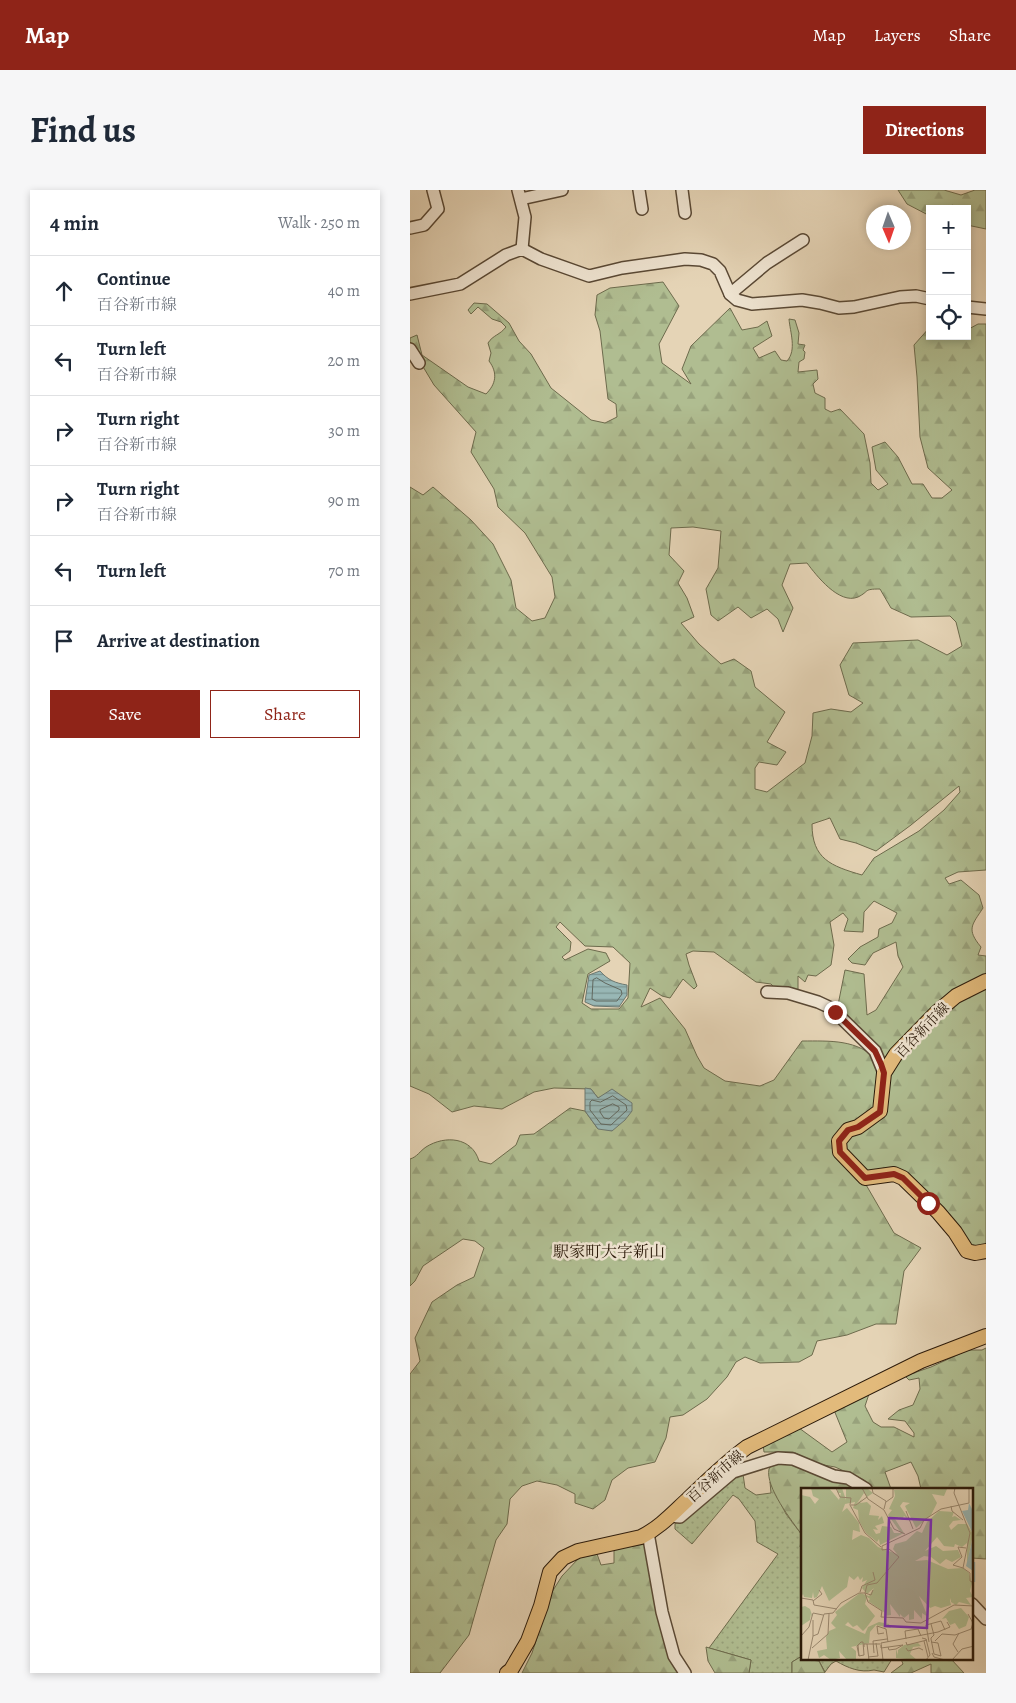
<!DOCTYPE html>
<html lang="en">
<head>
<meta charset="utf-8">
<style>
  body { margin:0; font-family:Alegreya,"Noto Serif JP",serif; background:#f6f6f7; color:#1f2937 }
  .controls { position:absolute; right:15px; top:15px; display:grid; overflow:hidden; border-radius:0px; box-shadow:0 2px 8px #0003 }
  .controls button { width:45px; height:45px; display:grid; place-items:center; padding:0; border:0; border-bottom:1px solid #e0e1e3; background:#fff; color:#1f2937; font:25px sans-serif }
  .compass { position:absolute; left:456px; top:15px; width:45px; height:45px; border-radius:50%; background:#fff; box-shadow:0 2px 8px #0003; rotate:178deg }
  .stop { position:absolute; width:15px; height:15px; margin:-11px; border:4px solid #8f2418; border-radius:50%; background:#fff }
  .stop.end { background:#8f2418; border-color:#fff; box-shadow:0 1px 5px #0008 }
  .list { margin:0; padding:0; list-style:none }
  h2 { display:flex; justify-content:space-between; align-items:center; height:65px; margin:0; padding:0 20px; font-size:21px }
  h2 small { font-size:16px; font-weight:400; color:#747a83 }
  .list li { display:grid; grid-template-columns:32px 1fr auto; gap:15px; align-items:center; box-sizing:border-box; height:70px; padding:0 20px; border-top:1px solid #e0e1e3 }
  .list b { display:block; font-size:19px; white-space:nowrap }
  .list p { margin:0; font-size:16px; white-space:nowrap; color:#747a83 }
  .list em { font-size:16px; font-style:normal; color:#747a83 }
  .actions { display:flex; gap:10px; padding:15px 20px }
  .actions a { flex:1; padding:11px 0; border:1px solid #8f2418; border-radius:0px; text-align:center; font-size:18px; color:#8f2418 }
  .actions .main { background:#8f2418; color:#fff }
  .icon { flex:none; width:28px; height:28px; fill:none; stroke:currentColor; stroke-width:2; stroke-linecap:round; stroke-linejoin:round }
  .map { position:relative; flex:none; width:576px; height:1483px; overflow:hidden; border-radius:0px }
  header { display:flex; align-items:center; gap:30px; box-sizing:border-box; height:70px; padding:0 25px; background:#8f2418; color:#fff }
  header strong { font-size:24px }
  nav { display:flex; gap:28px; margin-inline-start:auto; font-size:18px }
  .intro { display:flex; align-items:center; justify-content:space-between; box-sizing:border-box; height:120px; padding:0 30px }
  h1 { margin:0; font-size:35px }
  .button { padding:12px 22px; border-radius:0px; background:#8f2418; color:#fff; font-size:18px; font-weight:700 }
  main { display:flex; gap:30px; padding:0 30px }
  aside { flex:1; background:#fff; border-radius:0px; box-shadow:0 2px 8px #0003 }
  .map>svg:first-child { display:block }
  .grass { fill:url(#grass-dots); stroke:#6d6b4d }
  .forest { fill:url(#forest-firs); stroke:#6d6b4d; fill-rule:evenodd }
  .water { fill:url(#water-rules); stroke:#6c7870 }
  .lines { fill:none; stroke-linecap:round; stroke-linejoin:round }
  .shore { stroke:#61685f; stroke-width:1 }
  .minor-casing { stroke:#594834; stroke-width:14 }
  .major-casing { stroke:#2a1909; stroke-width:16 }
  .minor { stroke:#eee3d0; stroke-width:11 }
  .major { stroke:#e2ba7b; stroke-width:14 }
  .route { stroke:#8f2418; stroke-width:6 }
  .labels { text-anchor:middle; stroke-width:5; stroke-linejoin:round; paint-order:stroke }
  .street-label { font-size:14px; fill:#2a1909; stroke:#eee3d0 }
  .quarter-label { font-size:16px; fill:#2a1909; stroke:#eee3d0 }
  .inset-river { fill:none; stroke:#98b7b5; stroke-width:2.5 }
  .inset-road { fill:none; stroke:#9a8971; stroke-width:1 }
  .view { fill:#7b2cbf; fill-opacity:0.15; stroke:#7b2cbf; stroke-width:2.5 }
  .inset-edge { fill:none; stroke:#2a1909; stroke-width:2.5 }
</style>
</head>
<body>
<header>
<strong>Map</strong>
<nav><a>Map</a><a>Layers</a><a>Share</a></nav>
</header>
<div class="intro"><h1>Find us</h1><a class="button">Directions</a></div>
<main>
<aside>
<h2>4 min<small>Walk · 250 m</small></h2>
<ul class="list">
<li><svg class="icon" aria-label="ahead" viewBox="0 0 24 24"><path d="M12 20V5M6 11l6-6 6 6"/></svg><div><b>Continue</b><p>百谷新市線</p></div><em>40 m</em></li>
<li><svg class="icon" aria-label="left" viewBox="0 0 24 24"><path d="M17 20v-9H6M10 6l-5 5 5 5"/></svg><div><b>Turn left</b><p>百谷新市線</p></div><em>20 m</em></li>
<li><svg class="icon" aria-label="right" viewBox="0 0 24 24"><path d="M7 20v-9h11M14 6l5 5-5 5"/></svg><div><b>Turn right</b><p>百谷新市線</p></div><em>30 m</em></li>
<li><svg class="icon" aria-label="right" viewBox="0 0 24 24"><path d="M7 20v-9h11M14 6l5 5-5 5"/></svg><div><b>Turn right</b><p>百谷新市線</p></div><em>90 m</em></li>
<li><svg class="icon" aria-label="left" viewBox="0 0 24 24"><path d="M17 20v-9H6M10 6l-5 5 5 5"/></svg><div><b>Turn left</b></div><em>70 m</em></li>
<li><svg class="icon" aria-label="arrive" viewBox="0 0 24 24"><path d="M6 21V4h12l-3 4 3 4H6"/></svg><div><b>Arrive at destination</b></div></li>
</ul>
<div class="actions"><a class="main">Save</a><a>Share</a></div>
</aside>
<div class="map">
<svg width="576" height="1483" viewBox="0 0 576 1483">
  <defs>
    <pattern id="grass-dots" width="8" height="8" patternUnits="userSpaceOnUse" patternTransform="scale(1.25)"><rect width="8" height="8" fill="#b0bd91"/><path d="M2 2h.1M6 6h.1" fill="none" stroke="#98a27c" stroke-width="1.8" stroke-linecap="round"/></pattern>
    <pattern id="forest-firs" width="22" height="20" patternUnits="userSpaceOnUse" patternTransform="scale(1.25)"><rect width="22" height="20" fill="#b0bd91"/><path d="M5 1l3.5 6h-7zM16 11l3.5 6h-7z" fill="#98a27c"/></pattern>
    <pattern id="water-rules" width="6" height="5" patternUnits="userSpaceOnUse" patternTransform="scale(1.25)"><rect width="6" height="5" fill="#98b7b5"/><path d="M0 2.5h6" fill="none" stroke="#7c9491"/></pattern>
  </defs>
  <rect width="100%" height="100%" fill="#e5d4b6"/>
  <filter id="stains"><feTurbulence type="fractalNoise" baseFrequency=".004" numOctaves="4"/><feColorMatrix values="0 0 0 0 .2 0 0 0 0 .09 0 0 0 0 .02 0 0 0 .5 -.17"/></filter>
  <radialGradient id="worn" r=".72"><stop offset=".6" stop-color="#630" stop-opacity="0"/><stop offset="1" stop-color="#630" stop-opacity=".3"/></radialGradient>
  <g class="grass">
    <path d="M333,1284L335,1298L346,1305L361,1303L360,1292L376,1324L392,1345L390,1357L392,1359V1466L382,1472V1483H339L341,1470L299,1458L368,1364L347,1352L345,1331L329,1309L323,1305L282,1354L265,1339V1334L321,1290Z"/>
    <path d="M406,1469H482L474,1482L464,1480C450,1483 438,1478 426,1471L421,1474L415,1482L409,1471Z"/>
  </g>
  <g class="forest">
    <path d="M488,0H534L551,5L565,0H576V39L557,35V19H520V26L497,14Z"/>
    <path d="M253,92L269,116L249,154L252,173L281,194L272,179L281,156L320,118L332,140L348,137L357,131L362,146L343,158L349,168L365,161L371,170L377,171C387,160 380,142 379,129L385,130L389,143L388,154L395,155L393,160L395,162L394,169L389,172L388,182L407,180L408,189L403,194L405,203L415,208V219L421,222L430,219L454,244L460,273L461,293L468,300L478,294L466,280L462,257L475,252L488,267L502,294H513L522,308H532L542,300L518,278L510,247L507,187L504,155L520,137V146H557V140L568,134H576V680L548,682L535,688L539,694L551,690L569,705L573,718C562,735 556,739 571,757L568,765L576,766V787L561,796L476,879L433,833L428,815L435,780L454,784L457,825L466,820L493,777L488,766L486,752L463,763L455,775L442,773L438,769L450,757L468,747L469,739L482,733L487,723L464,711L454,722L453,742L434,741L438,729L433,723L420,732L424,755L421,775L406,786L398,785L395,792L388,786V801L374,807L361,794L346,792L304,762L283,761L276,764L279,775L287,796L284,799L273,789L260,808L252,806L240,798L231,817L250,808L275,839L287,866L294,878L315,891L350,896L364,890L392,851C420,851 448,849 468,871L467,919L431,943L422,959L455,993L484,1043L511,1058L494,1081L486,1134H466L437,1145L407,1151L402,1165L389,1172L350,1173L335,1167L326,1172L317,1187L297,1209L273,1225L260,1227L256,1248L245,1272L218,1278L202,1290L195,1310L183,1319L165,1313V1304L147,1295L127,1291L112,1296L100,1309L97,1334L86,1350L59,1445L30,1483H0V1184L10,1171L5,1148L22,1112L47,1095L64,1087L74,1058L65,1051L53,1049L13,1076L5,1091L0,1096V969C7,967 10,961 16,957C35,945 62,947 69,971L81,974L106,955L110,945L124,944L160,918L175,921L188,939L193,906L188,908L181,899L144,898L124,902L92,919L64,916L42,922L19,904L0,896V297L13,305L23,297L61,330L83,354L101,390L106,418L122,431L135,428L145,407L142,387L115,343L88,317L84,299L61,262L66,242L24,195L0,155V148L7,145L12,165L58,197L76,204C86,194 88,183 79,171L81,163L78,153C83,145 90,145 96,137L91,132L82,129L68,117L61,124L58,120L64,113L77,114L99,133L109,151L121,164L141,198L181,230L195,233L207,227L206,214L198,209L190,141L185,125L187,105L200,98ZM283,337L311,341L308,378L296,399L301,425L308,431L328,417L341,428L357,419L368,429L373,442L383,418L372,395L380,374L397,373C406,385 429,415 448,407C460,401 453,399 470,399L481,418L501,427L540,426L546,432L552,456L537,465L508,450L443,453L430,475L439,505L453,513L441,522L421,519L403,523L402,546L395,573L357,602L345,599V578L349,572L367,575L376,562L357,552L375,522L345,497L341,481L324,469L311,474L289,454L271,433L284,427L277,408L268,393L274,381L259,365L261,338ZM549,596L550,602L534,620L509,641L464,668L452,685C421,676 402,669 402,634L420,628L430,649L446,653L466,661L501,635ZM150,732L175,756L203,757L220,773L218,808L209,819H181L172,813L178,784L200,771L196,763L178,759L155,770L152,767L160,761L161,752L146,737Z"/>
    <path d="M576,796V1055L558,1060L497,989L454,985L432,963L433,950L456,935L480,883L529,821Z"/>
    <path d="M576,1158V1369L562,1368V1299H511L508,1286L501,1272L475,1282L481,1299H465L454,1290L425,1277L408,1274L383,1262H354L353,1254L389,1238L422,1262L437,1252L424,1220L459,1204L455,1216L463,1232L471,1237H484L504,1247V1243L495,1231L478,1229L489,1220L503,1215L510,1199L509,1188L499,1190L495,1186L521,1177L558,1160H572Z"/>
    <path d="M363,1272H389L447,1299H392V1345C382,1331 355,1297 359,1279C360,1277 362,1275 363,1272Z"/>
    <path d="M236,1354L274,1483H112L122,1463L142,1402L152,1386L169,1368L187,1364L191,1375L204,1373V1359Z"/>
    <path d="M296,1457L341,1470L339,1483H305L298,1471Z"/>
    <path d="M392,1466V1469L409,1471L415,1483H382V1472Z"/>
    <path d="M491,1469H541L554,1483H521V1474L501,1483H481L493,1474Z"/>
  </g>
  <g class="water">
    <path d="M190,781C198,790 205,793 217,795V805L209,817L184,816L175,812L179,785Z"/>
    <path d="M175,898L181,899L188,908L202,899L222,913V921L215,930L202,941L188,939L175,921Z"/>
  </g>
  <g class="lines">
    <g class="shore">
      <path d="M187,788L195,793L211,800L212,804L207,811H186L182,809L183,790Z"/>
      <path d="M203,906L216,915L217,920L201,935L191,934L180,920V912L182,910L190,912Z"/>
      <path d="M203,914L209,917V920L199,929L194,928L190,922V920Z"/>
    </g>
    <defs>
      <g id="minor">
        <path d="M108,0L115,27L112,59"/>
        <path d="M229,0L232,19"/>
        <path d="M272,0L275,23"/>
        <path d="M111,9L152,0"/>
        <path d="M0,38L14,35L28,19L23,0"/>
        <path d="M0,104L50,94L96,65L112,59L131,69L179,86L212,78L275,69L291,70L303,74L310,81L320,104L327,110L342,114L392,110L410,113L429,118L444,117L490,107L506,106L520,109"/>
        <path d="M320,104L357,73L393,50"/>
        <path d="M557,117L576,119"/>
        <path d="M0,159L9,173"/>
        <path d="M357,802L378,803L408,812L421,818L465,861L474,883"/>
        <path d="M260,1326L270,1327L323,1282L368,1268L383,1269L424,1286L438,1288L456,1299"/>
        <path d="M238,1343L252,1422L264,1466L275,1483"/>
        <path d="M562,1414L576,1429"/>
      </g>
      <g id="major">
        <path d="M576,791L546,806L527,822L486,864L474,883L470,921L448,937L438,940L429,951L430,962L455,988L484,984L493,988L528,1022L545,1042L557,1061L565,1063L576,1061"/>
        <path d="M97,1483L101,1480L118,1451L131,1416L140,1382L153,1368L168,1361L231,1347C249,1338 262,1324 276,1311C296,1292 315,1273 337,1257L511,1171L576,1146"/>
      </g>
    </defs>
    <use href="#minor" class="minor-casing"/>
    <use href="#major" class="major-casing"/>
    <use href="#minor" class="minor"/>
    <use href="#major" class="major"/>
  </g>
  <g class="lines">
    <path class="route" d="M425,822L465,861L471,874L474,883L470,922L448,937L438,940L429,951L430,962L455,988L484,984L493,988L518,1013"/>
  </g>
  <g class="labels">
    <g class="street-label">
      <text transform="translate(512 840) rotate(-46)" y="5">百谷新市線</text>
      <text transform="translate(305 1286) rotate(-42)" y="5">百谷新市線</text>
    </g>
    <g class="quarter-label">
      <text x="199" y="1067">駅家町大字新山</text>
    </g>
  </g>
  <g transform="translate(391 1298)">
    <rect width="172" height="172" fill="#e5d4b6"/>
    <path d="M10,0H28L38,12L40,5H37L36,0H41L45,12V0L67,1L72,5L66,9L63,5L55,17L61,11L59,15L66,14L70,18L68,27L78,28L77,32L81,28L83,35L74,38L77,42L72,41L75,46L79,45L81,38L90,39L93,45H100L87,27L91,22L88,21L94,8L93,2L146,1L143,8L131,6L136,15L130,27L115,40L104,18L109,15L102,14L99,18L109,33L103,28L101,32L98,29L94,31L103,45L79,57L78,51L76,54L65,45L58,33L57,22L52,20L54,14L44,16L41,24L46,20L58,35L59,44L52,42L51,52L60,47L68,50L77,59L96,66L92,61L94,56L105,53L116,43L121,45L126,34L138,23L153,24L151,29L154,28L160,32L152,33L148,38L150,42L157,36H166L172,46L166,77V55L161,59L154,56L153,59L143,58L136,49L124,63L135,58L142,63L157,62L160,69L151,74L145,71L139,76L130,69L123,68L114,73L126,72L147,81L162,80L168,85L171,95L169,103L172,109L165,110L170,117L158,114L155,117L150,114V110L149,113L150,117L140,120L143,121L134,118L129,120L118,108L127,129L121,125V131L113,122V131L108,132V126L103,130L99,126V129L89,116L90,127L84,128L83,124L67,113L69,111L66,109L64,116L74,128L65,140L62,143L56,137L52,139L47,134L44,137L64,146L67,139L78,134L88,136L90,140L75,137L69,144L68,155L50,159L55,163V172H46L38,163L39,170L30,172L23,167L18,170L16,163L26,161L25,149L28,143L35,140L30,135L36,127L34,124L59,105L68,108L73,100L66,106L61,100L66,92L61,94L62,89L59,92L57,88L53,92L48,88L46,99L28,113L21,98L16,109L13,110L12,104L11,110L3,109L2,106L0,110V7L9,9L14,16L18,11L12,8ZM4,118L9,121L11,127L10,129V125L9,132L0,138V119ZM160,120L168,129L165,138L158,141L154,135L149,137L145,130L141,131L148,123ZM117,155L120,158L112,159L109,166L116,172L95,170V161L97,167V162L103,157Z" fill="#b0bd91"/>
    <path d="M168,15L172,23V46L161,23L167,22ZM172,49V83L165,78Z" fill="#98b7b5"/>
    <path class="inset-river" d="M173,74V94"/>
    <path class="inset-road" d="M35,0L39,9L50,10L49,17L64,45L80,59M61,0L67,11L83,22L93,41L104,46M71,0L72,5L85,13L83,21M154,0L153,5L169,45L162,80L169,85V93L173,95M85,14L92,9V0M50,17H55L66,9M150,18L151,23L162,32M105,23L112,41M162,80L152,77L161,69L157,59L165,60M72,102L70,107L64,105L67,114L81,123L80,129L102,130L105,134L120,135L153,117L173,118M59,104L61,98L74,92L72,84M0,110L12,112L13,117L36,121M12,113L21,106L18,102M167,126L172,135L170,141M83,145L77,146L76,138L85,141L87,154M0,148L8,139L12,125L22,127M12,148V132M121,150L125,151L129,167L125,172M105,151L104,143L117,141L120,148M123,153L127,169M134,153L141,146L154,147L173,140M105,154L106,157L126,152M128,154L125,137L140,133L144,142M130,154L137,155L140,168L133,166L130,151V150L133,147L130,136M66,156L68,172M57,157L58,168L63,167L62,154H60L56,158L58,168M80,157V160L102,157M63,159V156H79M87,159L88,162L95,161L102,157M11,160L27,146L28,126M105,160L107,163L118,160L122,162M157,164L152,156L158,145M73,165L72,153L86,151M131,165L133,169L144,172M67,169L77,168L75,155M7,172L12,148L17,146L23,126L32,125L40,115L58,105H64L66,97L76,95L98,69L88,61L81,62V58L119,40L123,32L140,21L168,15V0M82,172L80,155L137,144L149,139L146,134M151,172L161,161L173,158"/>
    <path class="view" d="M88,30L130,32L126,140L84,138Z"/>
    <rect width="172" height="172" class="inset-edge"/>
  </g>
  <rect width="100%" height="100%" filter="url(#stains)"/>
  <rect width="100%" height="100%" fill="url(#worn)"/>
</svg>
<div class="controls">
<button>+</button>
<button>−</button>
<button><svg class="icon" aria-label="locate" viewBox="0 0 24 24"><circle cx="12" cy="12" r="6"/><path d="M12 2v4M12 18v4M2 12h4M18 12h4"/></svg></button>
</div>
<svg class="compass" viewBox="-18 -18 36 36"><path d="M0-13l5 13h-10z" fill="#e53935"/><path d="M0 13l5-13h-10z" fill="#747a83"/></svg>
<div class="stop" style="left:518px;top:1013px"></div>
<div class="stop end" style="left:425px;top:822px"></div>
</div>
</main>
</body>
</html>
